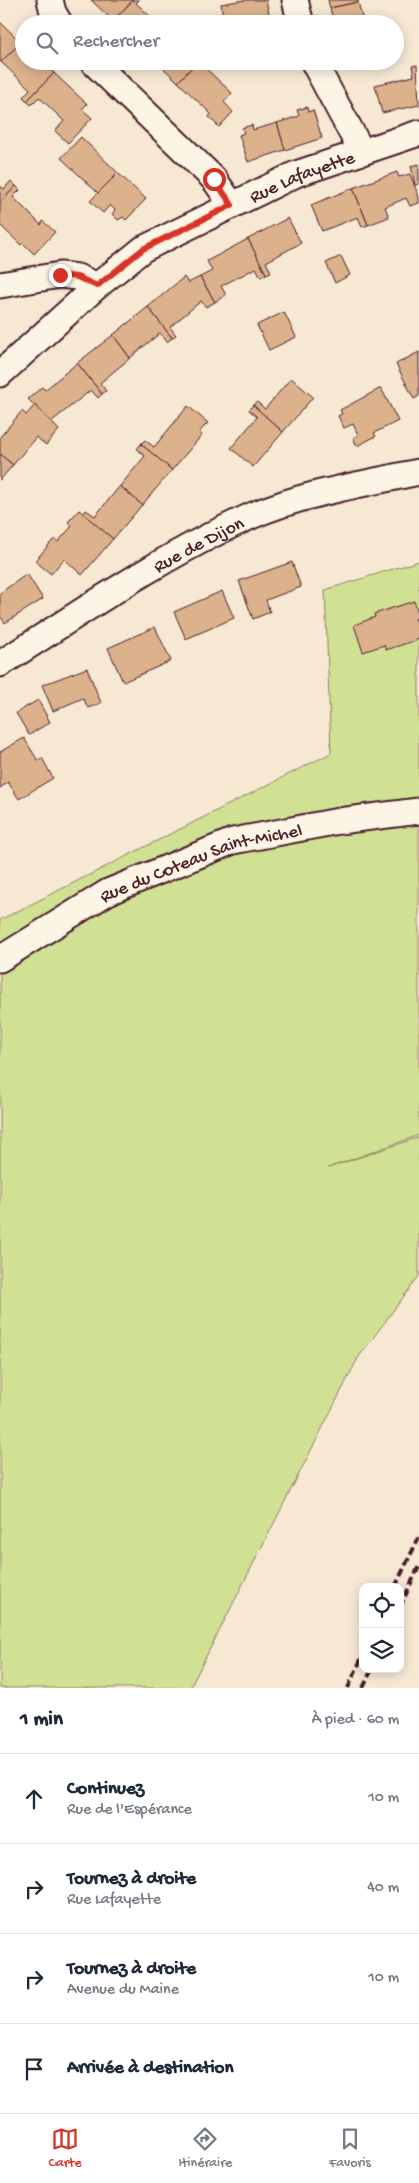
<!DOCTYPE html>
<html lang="fr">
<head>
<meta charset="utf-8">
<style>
  body { margin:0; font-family:"Gochi Hand",sans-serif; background:#f6f6f7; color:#1f2937 }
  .controls { position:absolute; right:15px; bottom:15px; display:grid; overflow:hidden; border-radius:10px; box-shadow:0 2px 12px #0003 }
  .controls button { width:45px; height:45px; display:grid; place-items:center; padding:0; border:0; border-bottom:1px solid #e0e1e3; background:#fff; color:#1f2937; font:25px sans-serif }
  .stop { position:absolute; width:15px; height:15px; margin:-11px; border:4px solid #d93025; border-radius:50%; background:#fff }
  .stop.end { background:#d93025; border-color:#fff; box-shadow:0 1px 5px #0008 }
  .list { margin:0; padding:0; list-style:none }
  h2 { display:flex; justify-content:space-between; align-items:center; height:65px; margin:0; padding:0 20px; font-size:21px }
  h2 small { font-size:16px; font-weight:400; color:#747a83 }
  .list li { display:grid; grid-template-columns:32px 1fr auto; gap:15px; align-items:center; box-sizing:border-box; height:90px; padding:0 20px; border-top:1px solid #e0e1e3 }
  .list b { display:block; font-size:19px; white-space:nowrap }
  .list p { margin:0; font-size:16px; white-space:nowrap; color:#747a83 }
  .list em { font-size:16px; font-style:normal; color:#747a83 }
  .icon { flex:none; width:28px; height:28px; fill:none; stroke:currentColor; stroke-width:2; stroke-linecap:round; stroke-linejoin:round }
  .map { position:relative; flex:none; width:419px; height:1688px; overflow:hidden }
  .search { position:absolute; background:#fff; box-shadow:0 2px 12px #0003; left:15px; right:15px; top:15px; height:55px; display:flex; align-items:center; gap:12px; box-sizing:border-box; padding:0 18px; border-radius:28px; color:#747a83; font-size:19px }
  .sheet { height:425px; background:#fff }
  nav { display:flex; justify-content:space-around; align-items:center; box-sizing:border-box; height:70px; border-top:1px solid #e0e1e3; background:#fff; font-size:14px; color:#747a83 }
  nav a { display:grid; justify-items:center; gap:2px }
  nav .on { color:#d93025 }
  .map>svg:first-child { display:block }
  .green { fill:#d1e194; stroke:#8e8060 }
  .building { fill:#dcb28d; stroke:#4a1f2b }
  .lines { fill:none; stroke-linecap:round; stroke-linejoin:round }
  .minor-casing { stroke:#4a1f2b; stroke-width:29 }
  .minor { stroke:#fcf5e5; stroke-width:25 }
  .rail { stroke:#4a1f2b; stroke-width:4; stroke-dasharray:8 4; stroke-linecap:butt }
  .route { stroke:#d93025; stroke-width:6 }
  .labels { text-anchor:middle; stroke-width:5; stroke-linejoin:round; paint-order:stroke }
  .street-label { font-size:19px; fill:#4a1f2b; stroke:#fcf5e5 }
</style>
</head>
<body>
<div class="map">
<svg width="419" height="1688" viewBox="0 0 419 1688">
  <rect width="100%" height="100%" fill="#f6e8d3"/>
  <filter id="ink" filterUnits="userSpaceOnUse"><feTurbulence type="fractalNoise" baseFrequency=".02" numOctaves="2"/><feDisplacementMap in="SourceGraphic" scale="10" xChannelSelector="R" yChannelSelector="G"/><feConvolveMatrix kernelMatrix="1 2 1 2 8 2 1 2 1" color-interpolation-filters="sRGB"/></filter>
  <g filter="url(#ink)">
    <path class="green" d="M419,561V1135L328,1168L419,1137V1276L358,1358L190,1688H0V920L331,753L325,590Z"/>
    <g class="building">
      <path d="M91,0H133L113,21Z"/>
      <path d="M133,0H139L136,3L158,24H116L113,21Z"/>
      <path d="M244,0H266L271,24H242L240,15L223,18L221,4Z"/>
      <path d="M328,0H358V2L330,8Z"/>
      <path d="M358,2L364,24H334L330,8Z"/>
      <path d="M0,22L21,42L1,62L0,61Z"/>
      <path d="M21,42L24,44V61H42L54,73L27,101L23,97L30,89L1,62Z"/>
      <path d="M156,61H198L178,82Z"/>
      <path d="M198,61H204L201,64L232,93L224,102L233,112L219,127L209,117L211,114L178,82Z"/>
      <path d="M417,65L419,105L382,113L375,85L414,76L412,66Z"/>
      <path d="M54,73L87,104L82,109L92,118L68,143L55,131L64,121L39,97L31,105L27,101Z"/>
      <path d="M307,107L308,112L313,110L322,138L285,150L277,123L299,116L297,110Z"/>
      <path d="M277,123L285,150L248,162L239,135L244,133L242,128L252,125L253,130Z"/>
      <path d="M81,137L118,173L98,193L61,158Z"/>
      <path d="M419,164V184L415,185L411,166Z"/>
      <path d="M397,172L399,177L410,174L419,197V203L410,206L406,198L385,207L389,217L368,225L353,188Z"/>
      <path d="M118,173L146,199L126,220L123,217L118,220L112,214L115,210L110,205L103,213L90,201Z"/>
      <path d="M11,181L16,186L0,203V186L4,189Z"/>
      <path d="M16,186L20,190L13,197L41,225L43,221L55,232L34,254L23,243L21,245L0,225V203Z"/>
      <path d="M353,188L368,225L362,227L358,217L322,231L311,205Z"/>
      <path d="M288,218L301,243L266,262L271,272L266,274L248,239Z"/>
      <path d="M248,239L266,274L261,277L256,268L221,286L226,295L215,302L200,277L212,271L207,261Z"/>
      <path d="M341,256L350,275L335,283L326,263Z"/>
      <path d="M184,277L188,283L200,277L215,302L206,307L201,301L170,327L176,335L172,338L148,307Z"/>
      <path d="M148,307L172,338L167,342L160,333L130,358L113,335Z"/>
      <path d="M284,312L296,337L269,350L257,325Z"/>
      <path d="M113,335L130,358L100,383L106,391L102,394L77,363Z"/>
      <path d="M419,352V396L414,399L396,364Z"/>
      <path d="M77,363L102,394L98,398L91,390L51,422L28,399L42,387L45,390Z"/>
      <path d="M291,378L313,397L283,432L253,405L257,402L265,409Z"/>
      <path d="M381,388L398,421L374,433L376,436L357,446L353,438L358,435L353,424L344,428L338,416L342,414L340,410Z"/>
      <path d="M35,405L59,430L46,445L36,437L13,465L0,454V437L22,411L26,415Z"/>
      <path d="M253,405L283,432L253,467L231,448L257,417L249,410Z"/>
      <path d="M188,406L208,423L199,432L202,435L172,470L141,444L145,440L154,447Z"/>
      <path d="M141,444L172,470L142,505L120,486L145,456L137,449Z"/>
      <path d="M0,454L13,465L0,480Z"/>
      <path d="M120,486L142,505L113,539L83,514L86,510L95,516Z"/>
      <path d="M79,510L113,539L82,575L64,559L51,574L35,561L54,539L58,542L72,526L68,522Z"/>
      <path d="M292,562L301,587L266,600L270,612L253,619L239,581Z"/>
      <path d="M27,574L43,599L5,623L0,616V593Z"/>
      <path d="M222,591L234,618L186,639L174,612Z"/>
      <path d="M414,601L419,615V617L415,619L419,625V639L386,650L384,645L363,652L354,625L375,617L374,614Z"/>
      <path d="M155,627L171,661L123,682L108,648Z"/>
      <path d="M87,668L101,703L88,708L83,698L53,711L42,685Z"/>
      <path d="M38,700L50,722L29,735L16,713Z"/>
      <path d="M24,738L38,761L42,758L53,778L19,799L8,782L0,788V752Z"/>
    </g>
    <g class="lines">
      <defs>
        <g id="minor">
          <path d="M50,0L53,12L60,24"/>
          <path d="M295,0L301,24"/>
          <path d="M92,61L214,179L232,205"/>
          <path d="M313,61L362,152"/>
          <path d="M0,285L60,275L77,277L97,286"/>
          <path id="s1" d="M0,374L97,286L143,249L296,174L419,133"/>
          <path id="s2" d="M0,664C82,612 162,556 251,516C304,493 363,484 419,472"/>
          <path id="s3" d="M0,959L108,892L233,841L339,821L419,811"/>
        </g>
      </defs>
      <use href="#minor" class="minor-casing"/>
      <use href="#minor" class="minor"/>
      <g class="rail">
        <path d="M395,1587L419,1537"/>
        <path d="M400,1607L419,1566"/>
        <path d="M348,1688L363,1655"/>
        <path d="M363,1688L372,1669"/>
      </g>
    </g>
  </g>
  <g class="lines" filter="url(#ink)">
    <path class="route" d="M60,275L77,277L97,286L143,249L232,205L214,179"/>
  </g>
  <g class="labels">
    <g class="street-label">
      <text dy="7" stroke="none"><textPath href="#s1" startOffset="365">Rue Lafayette</textPath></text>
      <text dy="7" stroke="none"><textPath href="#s2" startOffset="232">Rue de Dijon</textPath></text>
      <text dy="7" stroke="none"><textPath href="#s3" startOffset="225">Rue du Coteau Saint-Michel</textPath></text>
    </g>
  </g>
</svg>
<div class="controls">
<button><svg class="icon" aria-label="locate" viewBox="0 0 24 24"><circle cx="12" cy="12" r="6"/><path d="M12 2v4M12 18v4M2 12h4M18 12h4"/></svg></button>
<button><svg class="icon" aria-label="layers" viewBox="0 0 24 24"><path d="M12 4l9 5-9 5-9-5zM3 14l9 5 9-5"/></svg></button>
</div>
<div class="stop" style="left:214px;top:179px"></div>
<div class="stop end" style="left:60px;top:275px"></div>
<div class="search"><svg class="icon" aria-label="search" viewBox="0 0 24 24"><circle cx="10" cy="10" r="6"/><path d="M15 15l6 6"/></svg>Rechercher</div>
</div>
<section class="sheet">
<h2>1 min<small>À pied · 60 m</small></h2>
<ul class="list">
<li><svg class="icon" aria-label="ahead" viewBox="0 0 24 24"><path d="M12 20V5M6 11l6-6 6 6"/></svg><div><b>Continuez</b><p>Rue de l'Espérance</p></div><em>10 m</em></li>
<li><svg class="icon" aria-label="right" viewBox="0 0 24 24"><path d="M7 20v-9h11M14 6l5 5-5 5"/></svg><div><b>Tournez à droite</b><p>Rue Lafayette</p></div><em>40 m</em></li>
<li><svg class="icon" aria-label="right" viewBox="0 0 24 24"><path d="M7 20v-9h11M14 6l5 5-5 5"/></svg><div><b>Tournez à droite</b><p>Avenue du Maine</p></div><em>10 m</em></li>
<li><svg class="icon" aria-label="arrive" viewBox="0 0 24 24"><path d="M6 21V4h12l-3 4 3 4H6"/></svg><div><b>Arrivée à destination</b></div></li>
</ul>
</section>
<nav>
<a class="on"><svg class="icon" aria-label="map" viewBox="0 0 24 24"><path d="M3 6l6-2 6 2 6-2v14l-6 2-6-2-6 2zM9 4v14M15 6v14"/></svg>Carte</a>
<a><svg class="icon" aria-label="directions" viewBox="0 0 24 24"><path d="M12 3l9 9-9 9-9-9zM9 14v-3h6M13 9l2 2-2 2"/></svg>Itinéraire</a>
<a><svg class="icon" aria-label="saved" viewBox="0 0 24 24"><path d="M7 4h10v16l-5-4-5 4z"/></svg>Favoris</a>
</nav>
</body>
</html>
